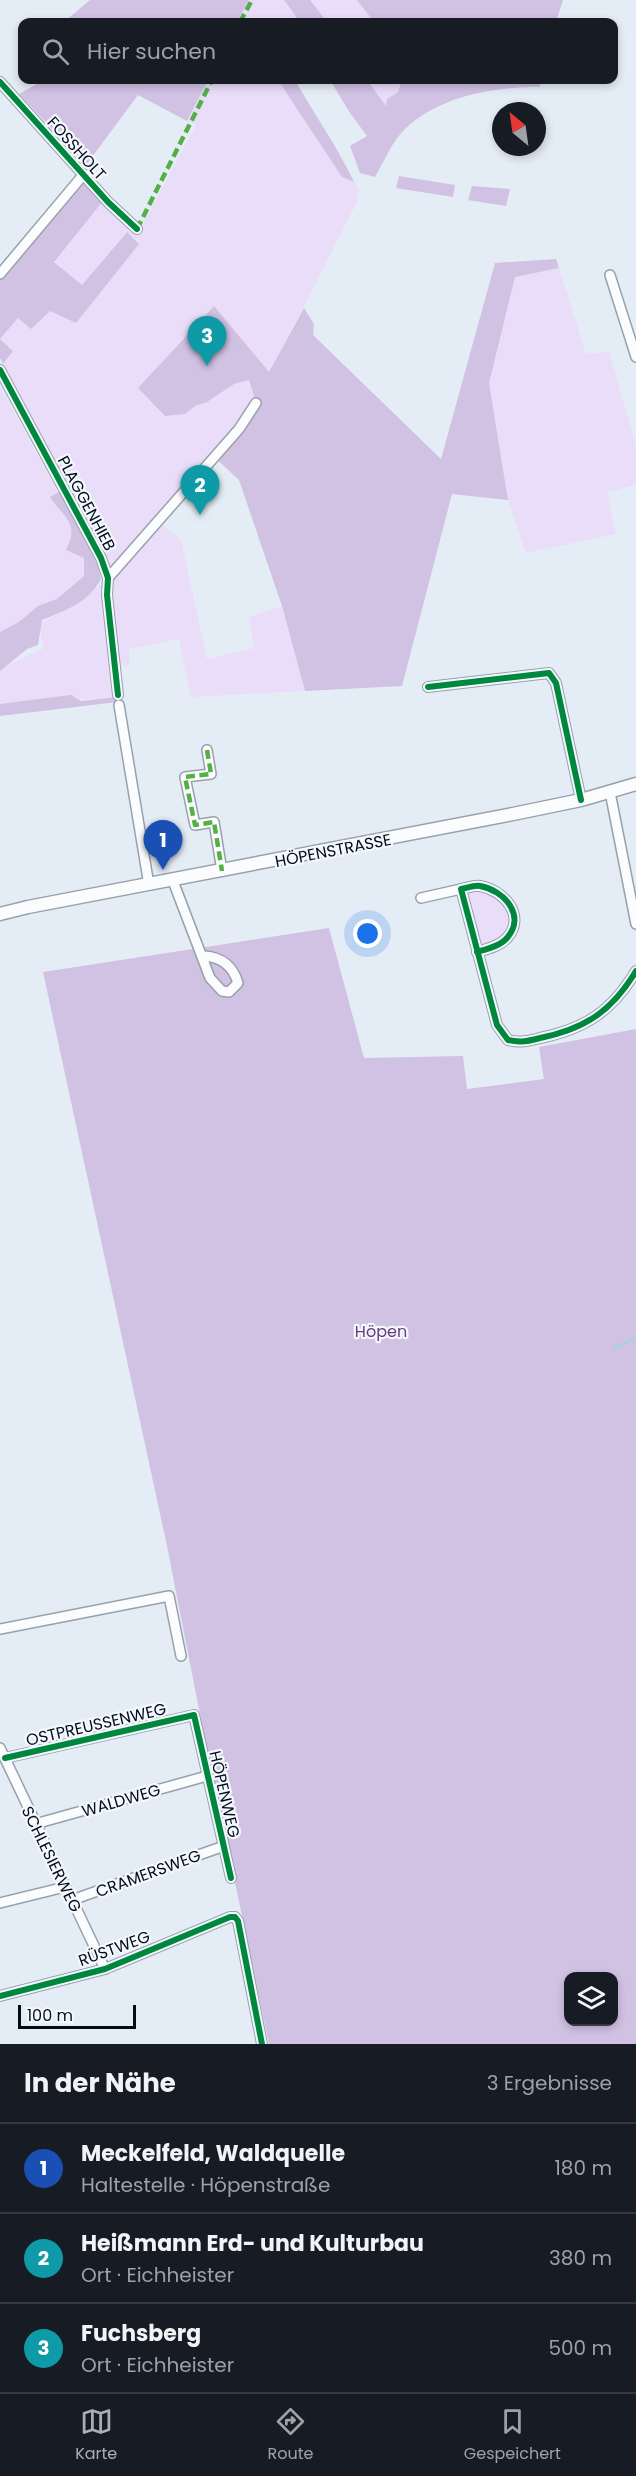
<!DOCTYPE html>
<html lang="de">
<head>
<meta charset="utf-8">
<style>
  body { margin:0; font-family:Poppins,sans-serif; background:#242831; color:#f1f3f6 }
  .controls { position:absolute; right:18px; bottom:18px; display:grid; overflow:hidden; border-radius:12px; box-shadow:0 3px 9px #0003 }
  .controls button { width:54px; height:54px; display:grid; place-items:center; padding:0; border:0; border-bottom:2px solid #363941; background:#171b24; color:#f1f3f6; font:30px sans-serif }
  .compass { position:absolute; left:492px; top:102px; width:54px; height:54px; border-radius:50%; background:#171b24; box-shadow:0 3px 9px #0003; rotate:331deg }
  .scale { position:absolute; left:18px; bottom:15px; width:118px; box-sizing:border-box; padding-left:6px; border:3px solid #040c16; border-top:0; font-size:16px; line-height:21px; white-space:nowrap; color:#040c16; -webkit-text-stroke:4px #f3f8fe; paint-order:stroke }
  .you { position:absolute; left:368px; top:934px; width:21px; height:21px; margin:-15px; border:4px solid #fff; border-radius:50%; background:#1a73e8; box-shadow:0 0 0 9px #1a73e833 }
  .badge { display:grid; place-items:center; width:39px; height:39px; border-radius:50%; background:#a9afb4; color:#fff; font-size:20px; font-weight:700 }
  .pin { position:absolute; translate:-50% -50px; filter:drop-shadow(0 2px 3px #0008) }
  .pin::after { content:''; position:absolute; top:32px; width:21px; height:18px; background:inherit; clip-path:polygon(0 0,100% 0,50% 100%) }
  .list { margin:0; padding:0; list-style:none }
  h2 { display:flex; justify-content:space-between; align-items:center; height:78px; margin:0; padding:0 24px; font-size:26px }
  h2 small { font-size:20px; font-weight:400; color:#9ea1a6 }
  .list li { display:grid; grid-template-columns:39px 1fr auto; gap:18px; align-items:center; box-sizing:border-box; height:90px; padding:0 24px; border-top:2px solid #363941 }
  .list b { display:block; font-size:22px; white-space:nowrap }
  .list p { margin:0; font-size:20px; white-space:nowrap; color:#9ea1a6 }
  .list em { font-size:20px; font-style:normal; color:#9ea1a6 }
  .icon { flex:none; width:33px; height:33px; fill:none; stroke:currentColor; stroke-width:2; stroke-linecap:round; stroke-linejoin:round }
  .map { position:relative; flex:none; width:636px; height:2044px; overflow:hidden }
  .search { position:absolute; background:#171b24; box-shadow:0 3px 9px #0003; left:18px; right:18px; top:18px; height:66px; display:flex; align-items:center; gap:15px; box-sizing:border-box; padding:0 21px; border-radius:12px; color:#9ea1a6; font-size:22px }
  .sheet { height:348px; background:#171b24 }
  nav { display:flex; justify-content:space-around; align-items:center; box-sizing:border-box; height:84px; border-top:2px solid #363941; background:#171b24; font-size:16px; color:#9ea1a6 }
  nav a { display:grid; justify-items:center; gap:3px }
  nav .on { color:#a9afb4 }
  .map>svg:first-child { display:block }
  .green { fill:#eaddfa }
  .forest { fill:#d1c1e3; fill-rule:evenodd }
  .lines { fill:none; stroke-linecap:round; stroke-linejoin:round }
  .stream { stroke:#9bd9d4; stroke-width:2 }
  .street-casing { stroke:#98a1aa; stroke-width:12 }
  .secondary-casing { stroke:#98a1aa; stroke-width:15 }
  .street { stroke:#fbfcfe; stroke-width:9 }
  .secondary { stroke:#fbfcfe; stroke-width:12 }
  .quiet { stroke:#54b045; stroke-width:4.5; stroke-dasharray:9 4.5; stroke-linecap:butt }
  .cycleway-casing { stroke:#f3f8fe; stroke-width:10 }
  .cycleway { stroke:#00873e; stroke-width:6 }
  .labels { text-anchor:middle; stroke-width:4.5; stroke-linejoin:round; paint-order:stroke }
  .street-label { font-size:16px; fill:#040c16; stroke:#f3f8fe }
  .park-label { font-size:16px; fill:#693c7e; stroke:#f3f8fe }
</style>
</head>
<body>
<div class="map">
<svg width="636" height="2044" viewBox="0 0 636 2044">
  <rect width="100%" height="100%" fill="#e4edf6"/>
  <g class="green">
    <path d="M249,0H284L300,22H237Z"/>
    <path d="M310,0H357L374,22H327Z"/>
    <path d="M208,80H278L342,176L354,182L359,190L357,202L311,293L268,373L213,306L138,388L165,416L185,414L195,406L207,402L234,384L249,380L254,396L233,429L109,570C82,498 34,435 3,364L13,351L0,339L18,318L50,311L76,323L139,243L126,232L82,285L54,261L103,201L138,233L196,125L187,121Z"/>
    <path d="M367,80H402C402,90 395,94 387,99L386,107Z"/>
    <path d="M559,268L586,354L609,352L636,446V485L607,492L616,534L526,553L508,500L489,383L515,276Z"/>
    <path d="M0,386L95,560L99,578L0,650Z"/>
    <path d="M160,523L181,540L207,659L254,648L249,617L282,606L305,691L191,697L179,639L129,649L130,665L112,667L116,697L0,704V669L44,648L39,625L111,578Z"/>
    <path d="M477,886L504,898L514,916L506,939L478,951L461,889Z"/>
  </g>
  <g class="forest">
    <path d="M90,0H249L237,22H64Z"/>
    <path d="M284,0H310L327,22H300Z"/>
    <path d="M357,0H563L556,22H374Z"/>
    <path d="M44,80H208L187,121L138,95L86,165L19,94Z"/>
    <path d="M278,80H295C314,114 337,146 354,182L342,177Z"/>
    <path d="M330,80H367L386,106L387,99L398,92L402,80H541L540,87C493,87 440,96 405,129C392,141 384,162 375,177L360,173L350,146L367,136L350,113Z"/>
    <path d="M78,174L103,201L54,262L82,285L127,232L139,244L76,323L50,311L31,329L18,318L0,339L13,351L3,364L0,358V267Z"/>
    <path d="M399,176L455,185L453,197L396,188Z"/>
    <path d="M472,186L510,189L506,206L468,200Z"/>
    <path d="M556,259L559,268L515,277L489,383L508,500L452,494L402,686L305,691L282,606L239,480L211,454L233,429L254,396L249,380L234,384L207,402L195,406L185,414L165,416L138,388L214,306L269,372L304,308L314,324L313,335L441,459L495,263Z"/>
    <path d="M61,491L97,564L101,579C88,603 66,610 42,620L38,645L27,649L0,671V632L19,622L38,606L57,599L84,576V558L66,550C80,523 64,518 50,497Z"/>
    <path d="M71,695L81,701L116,697L117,702L0,716V704Z"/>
    <path d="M329,928L364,1058L463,1056L467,1089L544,1079L539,1047L636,1029V2044H269L206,1745L167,1546L43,972ZM568,1976H614V2022H568Z"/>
  </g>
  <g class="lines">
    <path class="stream" d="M613,1349L636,1337"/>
    <defs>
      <g id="street">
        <path d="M0,82L108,202L137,229"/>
        <path d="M0,274L84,174"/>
        <path d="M610,275L636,357"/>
        <path d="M0,370L101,558L108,578L107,595L118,695"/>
        <path d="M108,578L239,429L256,403"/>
        <path d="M428,687L549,673L556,683L581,800"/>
        <path d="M119,705L149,885"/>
        <path d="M207,750L211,774L185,777L195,825L214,822L222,871"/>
        <path d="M610,792L636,924"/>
        <path d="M173,881L210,978L222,991L229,992L238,983C233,966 221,957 204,956"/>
        <path d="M421,898L461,889"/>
        <path d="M477,952C487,949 500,946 507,938C527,915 503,890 480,886C474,885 467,888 461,889L497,1025L508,1040C520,1043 529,1041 540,1038C585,1029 612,1011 636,971"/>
        <path d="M0,1629L169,1596L181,1656"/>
        <path d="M0,1748L105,1969"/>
        <path d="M5,1758L194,1715L231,1878"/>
        <path d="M35,1824L207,1776"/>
        <path d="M72,1900L224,1846"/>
        <path d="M0,1903L65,1887"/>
        <path d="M0,1996L105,1969L230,1917H235L238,1921L262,2044"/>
      </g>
      <path id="secondary" d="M0,914L28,907L513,814L581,800L636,784"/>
    </defs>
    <use href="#street" class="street-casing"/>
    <use href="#secondary" class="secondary-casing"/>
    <use href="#street" class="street"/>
    <use href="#secondary" class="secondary"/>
    <g class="quiet">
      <path d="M240,22L252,0"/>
      <path d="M137,229L212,80"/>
      <path d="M207,750L211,774L185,777L195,825L214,822L222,871"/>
    </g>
    <defs>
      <g id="cycleway">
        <path d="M0,82L108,202L137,229"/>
        <path d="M0,370L101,558L108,578L107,595L118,695"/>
        <path d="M428,687L549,673L556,683L581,800"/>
        <path d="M477,952C487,949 500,946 507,938C527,915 503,890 480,886C474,885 467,888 461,889L497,1025L508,1040C520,1043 529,1041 540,1038C585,1029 612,1011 636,971"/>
        <path d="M5,1758L194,1715L231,1878"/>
        <path d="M0,1996L105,1969L230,1917H235L238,1921L262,2044"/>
      </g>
    </defs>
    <use href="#cycleway" class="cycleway-casing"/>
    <use href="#cycleway" class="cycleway"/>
  </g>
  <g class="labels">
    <g class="street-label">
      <text transform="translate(77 148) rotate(48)" y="6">FOSSHOLT</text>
      <text transform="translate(87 503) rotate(62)" y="6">PLAGGENHIEB</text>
      <text transform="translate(333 850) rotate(-11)" y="6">HÖPENSTRASSE</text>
      <text transform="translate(96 1724) rotate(-13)" y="6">OSTPREUSSENWEG</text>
      <text transform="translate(225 1794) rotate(77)" y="6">HÖPENWEG</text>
      <text transform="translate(121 1800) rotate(-16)" y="6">WALDWEG</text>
      <text transform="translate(52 1859) rotate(64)" y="6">SCHLESIERWEG</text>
      <text transform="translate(148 1873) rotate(-20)" y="6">CRAMERSWEG</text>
      <text transform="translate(114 1948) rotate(-20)" y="6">RÜSTWEG</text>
    </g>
    <g class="park-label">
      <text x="381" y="1337">Höpen</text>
    </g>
  </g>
</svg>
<div class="controls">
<button><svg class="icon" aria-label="layers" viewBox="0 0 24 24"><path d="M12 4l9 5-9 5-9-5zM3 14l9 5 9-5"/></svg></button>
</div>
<svg class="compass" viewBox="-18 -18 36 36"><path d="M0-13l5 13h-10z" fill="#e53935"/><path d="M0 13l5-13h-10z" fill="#9ea1a6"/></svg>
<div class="scale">100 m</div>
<div class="you"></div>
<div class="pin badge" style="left:163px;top:870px;background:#1a4fb4">1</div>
<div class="pin badge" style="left:200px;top:515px;background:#0f9aa8">2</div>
<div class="pin badge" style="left:207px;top:366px;background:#0f9aa8">3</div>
<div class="search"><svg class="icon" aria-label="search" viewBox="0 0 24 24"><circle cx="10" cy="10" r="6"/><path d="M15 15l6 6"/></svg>Hier suchen</div>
</div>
<section class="sheet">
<h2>In der Nähe<small>3 Ergebnisse</small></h2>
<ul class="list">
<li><span class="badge" style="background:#1a4fb4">1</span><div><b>Meckelfeld, Waldquelle</b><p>Haltestelle · Höpenstraße</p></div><em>180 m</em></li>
<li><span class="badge" style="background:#0f9aa8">2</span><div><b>Heißmann Erd- und Kulturbau</b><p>Ort · Eichheister</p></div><em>380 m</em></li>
<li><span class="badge" style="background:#0f9aa8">3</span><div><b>Fuchsberg</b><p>Ort · Eichheister</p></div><em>500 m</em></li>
</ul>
</section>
<nav>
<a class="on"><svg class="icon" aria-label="map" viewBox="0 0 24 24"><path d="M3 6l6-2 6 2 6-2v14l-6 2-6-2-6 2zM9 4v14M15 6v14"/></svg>Karte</a>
<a><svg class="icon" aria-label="directions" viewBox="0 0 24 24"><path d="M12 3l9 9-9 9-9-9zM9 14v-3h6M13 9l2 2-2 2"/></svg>Route</a>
<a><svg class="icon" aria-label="saved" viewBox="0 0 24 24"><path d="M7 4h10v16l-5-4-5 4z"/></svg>Gespeichert</a>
</nav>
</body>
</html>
